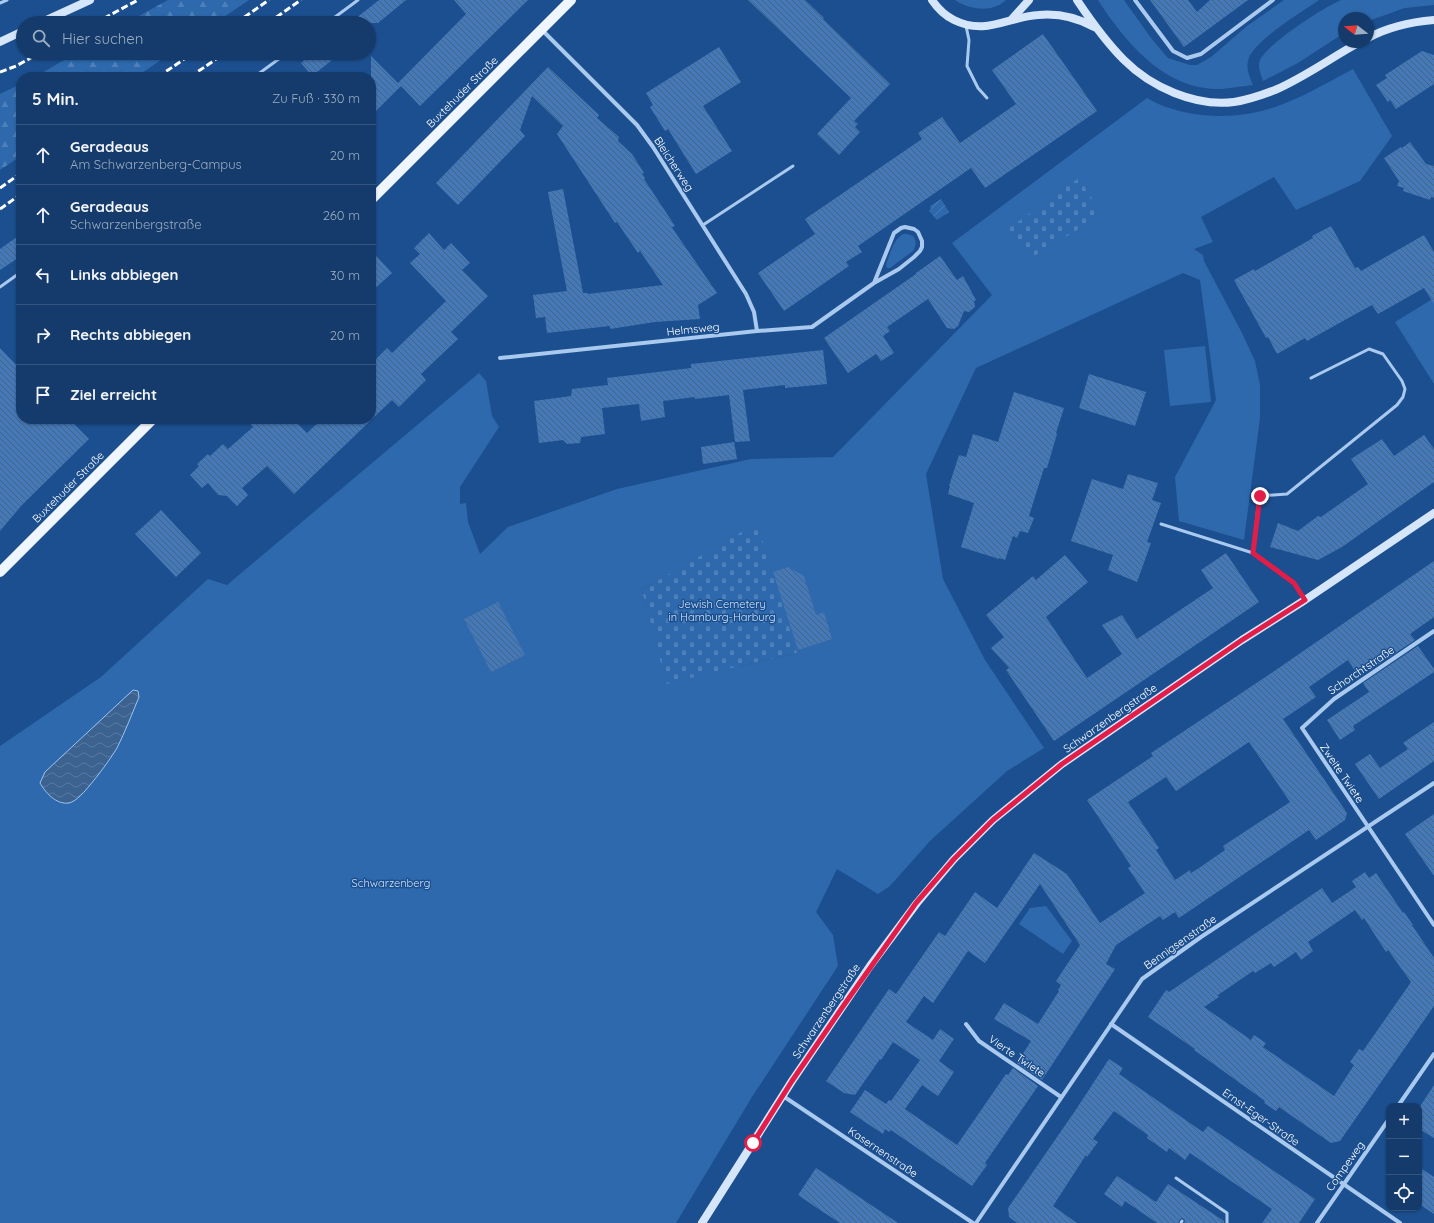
<!DOCTYPE html>
<html lang="de">
<head>
<meta charset="utf-8">
<style>
  body { margin:0; font-family:Quicksand,sans-serif; background:#214673; color:#f1f3f6 }
  .controls { position:absolute; right:12px; bottom:12px; display:grid; overflow:hidden; border-radius:8px; box-shadow:0 1px 3px #0004 }
  .controls button { width:36px; height:36px; display:grid; place-items:center; padding:0; border:0; border-bottom:1px solid #33557e; background:#143b6b; color:#f1f3f6; font:20px sans-serif }
  .compass { position:absolute; left:1338px; top:12px; width:36px; height:36px; border-radius:50%; background:#143b6b; box-shadow:0 1px 3px #0004; rotate:287deg }
  .stop { position:absolute; width:12px; height:12px; margin:-9px; border:3px solid #e11d48; border-radius:50%; background:#fff }
  .stop.end { background:#e11d48; border-color:#fff; box-shadow:0 1px 4px #0008 }
  .list { margin:0; padding:0; list-style:none }
  h2 { display:flex; justify-content:space-between; align-items:center; height:52px; margin:0; padding:0 16px; font-size:17px }
  h2 small { font-size:13px; font-weight:400; color:#9dadc1 }
  .list li { display:grid; grid-template-columns:26px 1fr auto; gap:12px; align-items:center; box-sizing:border-box; height:60px; padding:0 16px; border-top:1px solid #33557e }
  .list b { display:block; font-size:15px; white-space:nowrap }
  .list p { margin:0; font-size:13px; white-space:nowrap; color:#9dadc1 }
  .list em { font-size:13px; font-style:normal; color:#9dadc1 }
  .icon { flex:none; width:22px; height:22px; fill:none; stroke:currentColor; stroke-width:2; stroke-linecap:round; stroke-linejoin:round }
  .map { position:relative; flex:none; width:1434px; height:1223px; overflow:hidden }
  .search { position:absolute; background:#143b6b; box-shadow:0 1px 3px #0004; left:16px; top:16px; width:360px; height:44px; display:flex; align-items:center; gap:10px; box-sizing:border-box; padding:0 14px; border-radius:22px; color:#9dadc1; font-size:15px }
  .panel { position:absolute; background:#143b6b; box-shadow:0 1px 3px #0004; left:16px; top:72px; width:360px; height:352px; border-radius:16px }
  .map>svg:first-child { display:block }
  .green { fill:#2e69ad; fill-rule:evenodd }
  .forest { fill:url(#forest-firs) }
  .cemetery { fill:url(#cemetery-stones) }
  .garden { fill:url(#garden-furrows) }
  .water { fill:url(#water-waves); stroke:#9cc4f0 }
  .building { fill:url(#building-back-hatch); fill-rule:evenodd }
  .lines { fill:none; stroke-linecap:round; stroke-linejoin:round }
  .lane { stroke:#a9c9ee; stroke-width:3 }
  .street { stroke:#a9c9ee; stroke-width:4 }
  .secondary { stroke:#d6e6fa; stroke-width:8 }
  .primary { stroke:#f0f6ff; stroke-width:10 }
  .rail { stroke:#fff; stroke-width:3; stroke-dasharray:7 3; stroke-linecap:butt }
  .route { stroke:#e11d48; stroke-width:5 }
  .labels { text-anchor:middle; stroke-width:3; stroke-linejoin:round; paint-order:stroke }
  .street-label { font-size:11px; fill:#fff; stroke:#1b4f8f }
  .park-label { font-size:11px; fill:#cfe3fa; stroke:#1b4f8f }
</style>
</head>
<body>
<div class="map">
<svg width="1434" height="1223" viewBox="0 0 1434 1223">
  <defs>
    <pattern id="forest-firs" width="22" height="20" patternUnits="userSpaceOnUse"><rect width="22" height="20" fill="#2e69ad"/><path d="M5 1l3.5 6h-7zM16 11l3.5 6h-7z" fill="#4d80b9"/></pattern>
    <pattern id="cemetery-stones" width="16" height="16" patternUnits="userSpaceOnUse"><rect width="16" height="16" fill="#2e69ad"/><path d="M2 7V4a2 2 0 0 1 4 0v3zM10 15v-3a2 2 0 0 1 4 0v3z" fill="#4d80b9"/></pattern>
    <pattern id="garden-furrows" width="10" height="10" patternUnits="userSpaceOnUse"><rect width="10" height="10" fill="#2e69ad"/><path d="M-1 1l2-2M0 10L10 0M9 11l2-2" fill="none" stroke="#4d80b9"/></pattern>
    <pattern id="water-waves" width="16" height="10" patternUnits="userSpaceOnUse"><rect width="16" height="10" fill="#3c6290"/><path d="M0 5q4-4 8 0t8 0" fill="none" stroke="#597aa1"/></pattern>
    <pattern id="building-back-hatch" width="6" height="6" patternUnits="userSpaceOnUse"><rect width="6" height="6" fill="#4478b7"/><path d="M-1 5l2 2M0 0l6 6M5-1l2 2" fill="none" stroke="#486282"/></pattern>
  </defs>
  <rect width="100%" height="100%" fill="#1b4f8f"/>
  <g class="green">
    <path d="M955,0H1006C993,13 969,10 955,0Z"/>
    <path d="M1098,0H1124L1151,38L1168,58L1190,65H1197L1211,57L1247,26L1284,0H1319C1302,12 1251,42 1248,61C1246,69 1250,78 1253,85C1243,86 1232,88 1222,89C1165,91 1126,43 1098,0Z"/>
    <path d="M1341,0H1434V5L1405,8L1368,21V18H1344V33L1298,63L1263,81C1261,74 1257,67 1260,60C1267,44 1324,7 1341,0Z"/>
    <path d="M1353,69L1392,136L1360,181L1296,210L1274,177L1201,217L1213,242L1194,249L1203,255L1204,261L1242,333L1255,361L1260,385V418L1244,540L1179,521L1175,477L1216,400L1200,280L1183,273L976,368L926,474L943,579L985,660L1044,748L1007,771L930,841L890,886L878,894L837,869L816,912L833,935L838,966L752,1097L676,1223H0V746L101,677L208,579L227,585L479,373L486,381L492,416L499,427L460,487V504L466,503L468,522L480,554L508,527L617,489L751,459L833,457L992,295L952,243L1147,98C1153,101 1160,105 1166,107C1201,119 1241,119 1275,107C1302,98 1328,82 1353,69ZM654,583L797,653L740,666L647,607L641,589Z"/>
    <path d="M903,234H907L913,236C917,241 916,246 913,251L890,268H887L886,265C890,254 893,240 903,234Z"/>
    <path d="M1434,298V384L1395,322Z"/>
    <path d="M1205,346L1211,402L1170,406L1164,350Z"/>
    <path d="M1046,906L1072,941L1063,954L1019,924L1030,908Z"/>
  </g>
  <g class="forest">
    <path d="M168,0H249L215,23H126Z"/>
    <path d="M76,53H171L136,77H35Z"/>
    <path d="M21,84V156L0,170V94Z"/>
  </g>
  <g class="cemetery">
    <path d="M1079,178L1102,215L1029,259L1008,229Z"/>
    <path d="M757,523L797,653L740,666L666,684L647,607L641,589L654,583Z"/>
  </g>
  <path class="garden" d="M941,199L949,212L937,220L929,211L931,209L930,206Z"/>
  <path class="water" d="M133,690L138,691L139,697C132,714 125,732 117,748C109,761 100,773 90,785C85,791 77,801 69,803C56,805 45,792 40,783L45,772Z"/>
  <g class="building">
    <path d="M379,0H406L378,23H350Z"/>
    <path d="M454,0H528L420,106L401,86L371,116V56L398,83L466,14Z"/>
    <path d="M748,0H805L824,18L823,19L890,84L854,121L858,124L855,127L860,132L839,155L817,134L851,98Z"/>
    <path d="M1150,0H1188L1197,12L1210,0H1248L1184,47Z"/>
    <path d="M1043,34L1097,111L985,188L971,168L858,246L862,252L846,262L849,266L784,311L758,273L815,234L805,219L922,139L918,133L942,117L960,143L1016,104L992,70Z"/>
    <path d="M719,47L741,82L703,106L732,151L696,174L668,129L665,131L650,107L653,105L646,93Z"/>
    <path d="M1422,51L1434,55V84L1396,109L1390,100L1388,102L1376,85L1387,78L1385,75Z"/>
    <path d="M313,53H341L312,76L301,63Z"/>
    <path d="M548,67L599,115L597,118L619,137L618,141L632,154L644,173L642,174L645,178L644,179L675,226L672,227L673,229L717,293L698,305L700,319L655,322L610,329V326L547,333L545,317L536,318L533,295L567,291L548,192L563,189L583,293H588V294L663,285L640,251L638,253L617,222L615,223L557,134L563,126L532,96L520,130L525,136L458,205L436,183Z"/>
    <path d="M1410,142L1426,164L1434,166V198L1431,197L1430,200L1403,191L1404,188L1397,186L1399,181L1384,158L1401,147L1402,148Z"/>
    <path d="M1331,226L1355,268L1358,267L1361,271L1424,235L1434,252V304L1424,288L1378,314L1372,305L1307,341L1305,338L1277,354L1268,337L1266,338L1234,280L1254,269L1255,271L1313,238L1312,236Z"/>
    <path d="M429,233L444,250L451,243L470,263L462,270L488,296L451,332L458,339L421,374L426,380L399,407L392,400L294,494L267,466L242,488L248,495L237,506L227,496L218,495L208,483L202,488L190,475L199,466L197,464L208,454L210,456L223,444L228,449L253,427L246,419H293L307,433L322,419H371V364L387,348L392,353L446,301L410,263L420,254L414,248Z"/>
    <path d="M21,234V256L0,270V249Z"/>
    <path d="M371,250L392,273L371,292Z"/>
    <path d="M940,256L957,280L963,276L976,300L974,301L975,307L969,312L964,311L958,326L954,329L947,328L928,299L887,327L890,331L883,336L894,353L881,361L876,354L848,373L824,338L916,274V273Z"/>
    <path d="M0,348L21,370V419H69L89,439L22,505L0,531Z"/>
    <path d="M823,350L827,384L785,388V385L743,390L750,441L735,442L729,395L695,399V397L663,401L665,417L641,421L639,404L602,408L605,434L581,437L580,443L567,444L563,440L539,443L534,401L571,396L572,389L608,385L607,378L691,368V364Z"/>
    <path d="M1089,374L1146,392L1135,426L1079,408Z"/>
    <path d="M1014,392L1064,408L1056,433L1057,434L1047,468H1044L1029,516L1034,518L1028,533L1020,531L1017,538L1013,536L1005,560L999,558V559L961,547L974,503L948,494L950,486H949L959,455L966,457L973,434L998,442Z"/>
    <path d="M1424,435L1434,449V482L1342,547L1318,560L1270,547L1278,523L1298,531L1318,516L1321,517L1368,484L1351,459L1382,439L1394,456Z"/>
    <path d="M734,442L737,459L703,464L701,447Z"/>
    <path d="M1128,474L1158,483L1152,500L1161,503L1147,542L1151,543L1137,582L1108,570L1113,555L1071,541L1092,479L1123,489Z"/>
    <path d="M161,510L201,553L176,577L135,534Z"/>
    <path d="M1226,553L1259,602L1054,741L1006,670L1009,668L991,648L1004,637L986,615L1033,576L1036,580L1065,555L1088,582L1046,617L1087,678L1122,654L1102,625L1122,615L1137,639L1213,588L1201,570Z"/>
    <path d="M1434,561V617L1410,634L1415,640L1359,677L1348,660L1309,687L1316,697L1283,719L1347,813L1345,820L1316,840L1309,830L1179,918L1175,912L1163,920L1160,916L1116,945L1106,964L1115,969L1042,1080L1017,1063L1031,1041L994,1019L1004,1003L1038,1024L1059,991L1058,990L1061,985L1056,981L1080,945L1040,884L985,963L968,951L933,1003L924,996L906,1022L933,1040L940,1029L954,1039L939,1061L954,1072L938,1096L922,1085L905,1109L957,1145L1006,1074L1008,1075L1013,1068L1038,1086L985,1163L987,1165L972,1186L891,1130L889,1132L885,1129L883,1134L850,1112L865,1090L886,1104L889,1100L891,1101L920,1060L893,1042L881,1060L880,1059L855,1095L844,1093L826,1081L889,989L896,994L939,932L945,936L975,892L997,908L1034,853L1067,874L1100,923L1145,893L1128,868L1131,866L1087,800L1153,756L1151,753L1267,676ZM1249,742L1290,802L1223,846L1225,850L1199,868L1191,873L1190,870L1175,880L1156,850L1159,848L1128,802L1166,777L1176,791Z"/>
    <path d="M788,567L804,576L816,615L824,612L832,639L798,650L773,572Z"/>
    <path d="M498,602L525,655L491,672L464,619Z"/>
    <path d="M1418,646L1434,669V672L1353,726L1355,730L1340,740L1327,720L1369,692L1363,683Z"/>
    <path d="M1434,722V761L1379,799L1355,764L1370,754L1380,768L1408,749L1403,743Z"/>
    <path d="M1434,814V876L1405,834Z"/>
    <path d="M1365,872L1369,878L1376,873L1403,913L1404,912L1413,925H1412L1434,958V1006L1340,1141L1331,1143L1279,1107L1276,1111L1264,1103L1265,1101L1194,1050L1195,1049L1148,1017L1166,990L1169,992L1322,888L1332,903L1356,887L1352,881ZM1355,910L1362,920L1364,918L1386,952L1388,950L1411,982L1363,1051L1359,1049L1350,1062L1354,1065L1334,1096L1263,1047L1266,1043L1254,1035L1251,1040L1204,1007L1219,997L1218,995L1253,971L1255,973L1271,963L1274,967L1296,952L1301,960L1313,951L1308,942Z"/>
    <path d="M1109,1059L1123,1068L1119,1074L1203,1132L1208,1126L1315,1199L1299,1223H1262L1272,1209L1190,1153L1185,1160L1169,1148L1167,1152L1147,1138L1148,1135L1114,1111L1093,1139L1098,1142L1087,1157L1086,1155L1053,1206L1077,1223H1017L1009,1217L1008,1208L1077,1108Z"/>
    <path d="M1434,1085V1138L1419,1129V1108Z"/>
    <path d="M1419,1167L1434,1177V1214L1419,1204Z"/>
    <path d="M816,1168L898,1223H840L820,1210L798,1195Z"/>
    <path d="M1117,1176L1156,1202L1168,1184L1224,1221V1223H1184L1185,1220L1182,1218L1180,1219L1178,1223H1157L1125,1201L1122,1207L1104,1194Z"/>
  </g>
  <g class="lines">
    <g class="lane">
      <path d="M0,3L7,0"/>
      <path d="M327,23L358,0"/>
      <path d="M966,26L969,40L967,66L978,88L987,98"/>
      <path d="M254,77L287,53"/>
      <path d="M703,225L793,166"/>
      <path d="M0,287L21,272"/>
      <path d="M1161,524L1253,553"/>
      <path d="M1304,599L1294,583L1253,553L1259,496L1287,494L1397,405L1403,397L1405,389L1402,381L1383,354L1369,349L1311,378"/>
      <path d="M1176,1178L1227,1213V1223"/>
      <path d="M1181,1223L1182,1221"/>
    </g>
    <g class="street">
      <path d="M1135,0L1173,51L1187,58L1201,54L1273,0"/>
      <path d="M542,30L637,125L653,147L746,294L754,312L757,331"/>
      <path d="M500,358L757,331L812,327L874,283L899,269L914,257L920,251L922,247V241L918,232L914,229L905,227L901,228L894,233L874,283"/>
      <path d="M1434,631L1334,699L1302,728L1434,925"/>
      <path d="M966,1024L979,1041L1061,1097"/>
      <path d="M1111,1024L1400,1223"/>
      <path d="M783,1096L973,1223"/>
      <path d="M1398,1106L1434,1054"/>
      <path d="M976,1223L1142,979L1201,937L1434,783"/>
      <path d="M1317,1223L1389,1119"/>
    </g>
    <g class="secondary">
      <path d="M932,0C938,9 944,15 954,20C986,36 1007,17 1038,15C1058,13 1076,17 1094,27"/>
      <path d="M1077,0C1091,21 1106,42 1124,60C1151,87 1195,107 1234,102C1248,100 1262,95 1275,90C1305,77 1332,57 1360,42"/>
      <path d="M1012,19L1029,0"/>
      <path d="M40,23L90,0"/>
      <path d="M1368,38C1388,27 1411,22 1434,20"/>
      <path d="M0,42L23,31"/>
      <path d="M702,1223L792,1081L870,966L917,903L954,859L993,820L1062,764L1242,640L1305,600L1434,513"/>
    </g>
    <g class="primary">
      <path d="M371,200L571,0"/>
      <path d="M0,572L153,419"/>
    </g>
    <g class="rail">
      <path d="M95,23L138,0"/>
      <path d="M236,23L269,0"/>
      <path d="M268,23L301,0"/>
      <path d="M0,72L16,66L40,53"/>
      <path d="M158,77L193,53"/>
      <path d="M190,77L225,53"/>
      <path d="M0,188L21,173"/>
      <path d="M0,209L21,194"/>
    </g>
  </g>
  <g class="lines">
    <path class="route" d="M753,1143L792,1081L844,1005L916,903L954,859L993,820L1062,764L1242,640L1305,600L1294,583L1253,553L1260,496"/>
  </g>
  <g class="labels">
    <g class="street-label">
      <text transform="translate(462 92) rotate(-45)" y="4">Buxtehuder Straße</text>
      <text transform="translate(674 164) rotate(57)" y="4">Bleicherweg</text>
      <text transform="translate(693 329) rotate(-6)" y="4">Helmsweg</text>
      <text transform="translate(68 487) rotate(-45)" y="4">Buxtehuder Straße</text>
      <text transform="translate(1361 670) rotate(-34)" y="4">Schorchtstraße</text>
      <text transform="translate(1110 718) rotate(-35)" y="4">Schwarzenbergstraße</text>
      <text transform="translate(1342 773) rotate(56)" y="4">Zweite Twiete</text>
      <text transform="translate(1180 942) rotate(-35)" y="4">Bennigsenstraße</text>
      <text transform="translate(826 1011) rotate(-56)" y="4">Schwarzenbergstraße</text>
      <text transform="translate(1017 1056) rotate(34)" y="4">Vierte Twiete</text>
      <text transform="translate(1261 1117) rotate(35)" y="4">Ernst-Eger-Straße</text>
      <text transform="translate(883 1152) rotate(34)" y="4">Kasernenstraße</text>
      <text transform="translate(1345 1166) rotate(-55)" y="4">Compeweg</text>
    </g>
    <g class="park-label">
      <text x="722" y="608">Jewish Cemetery<tspan x="722" dy="13">in Hamburg-Harburg</tspan></text>
      <text x="391" y="887">Schwarzenberg</text>
    </g>
  </g>
</svg>
<div class="controls">
<button>+</button>
<button>−</button>
<button><svg class="icon" aria-label="locate" viewBox="0 0 24 24"><circle cx="12" cy="12" r="6"/><path d="M12 2v4M12 18v4M2 12h4M18 12h4"/></svg></button>
</div>
<svg class="compass" viewBox="-18 -18 36 36"><path d="M0-13l5 13h-10z" fill="#e53935"/><path d="M0 13l5-13h-10z" fill="#9dadc1"/></svg>
<div class="stop" style="left:753px;top:1143px"></div>
<div class="stop end" style="left:1260px;top:496px"></div>
<div class="search"><svg class="icon" aria-label="search" viewBox="0 0 24 24"><circle cx="10" cy="10" r="6"/><path d="M15 15l6 6"/></svg>Hier suchen</div>
<section class="panel">
<h2>5 Min.<small>Zu Fuß · 330 m</small></h2>
<ul class="list">
<li><svg class="icon" aria-label="ahead" viewBox="0 0 24 24"><path d="M12 20V5M6 11l6-6 6 6"/></svg><div><b>Geradeaus</b><p>Am Schwarzenberg-Campus</p></div><em>20 m</em></li>
<li><svg class="icon" aria-label="ahead" viewBox="0 0 24 24"><path d="M12 20V5M6 11l6-6 6 6"/></svg><div><b>Geradeaus</b><p>Schwarzenbergstraße</p></div><em>260 m</em></li>
<li><svg class="icon" aria-label="left" viewBox="0 0 24 24"><path d="M17 20v-9H6M10 6l-5 5 5 5"/></svg><div><b>Links abbiegen</b></div><em>30 m</em></li>
<li><svg class="icon" aria-label="right" viewBox="0 0 24 24"><path d="M7 20v-9h11M14 6l5 5-5 5"/></svg><div><b>Rechts abbiegen</b></div><em>20 m</em></li>
<li><svg class="icon" aria-label="arrive" viewBox="0 0 24 24"><path d="M6 21V4h12l-3 4 3 4H6"/></svg><div><b>Ziel erreicht</b></div></li>
</ul>
</section>
</div>
</body>
</html>
